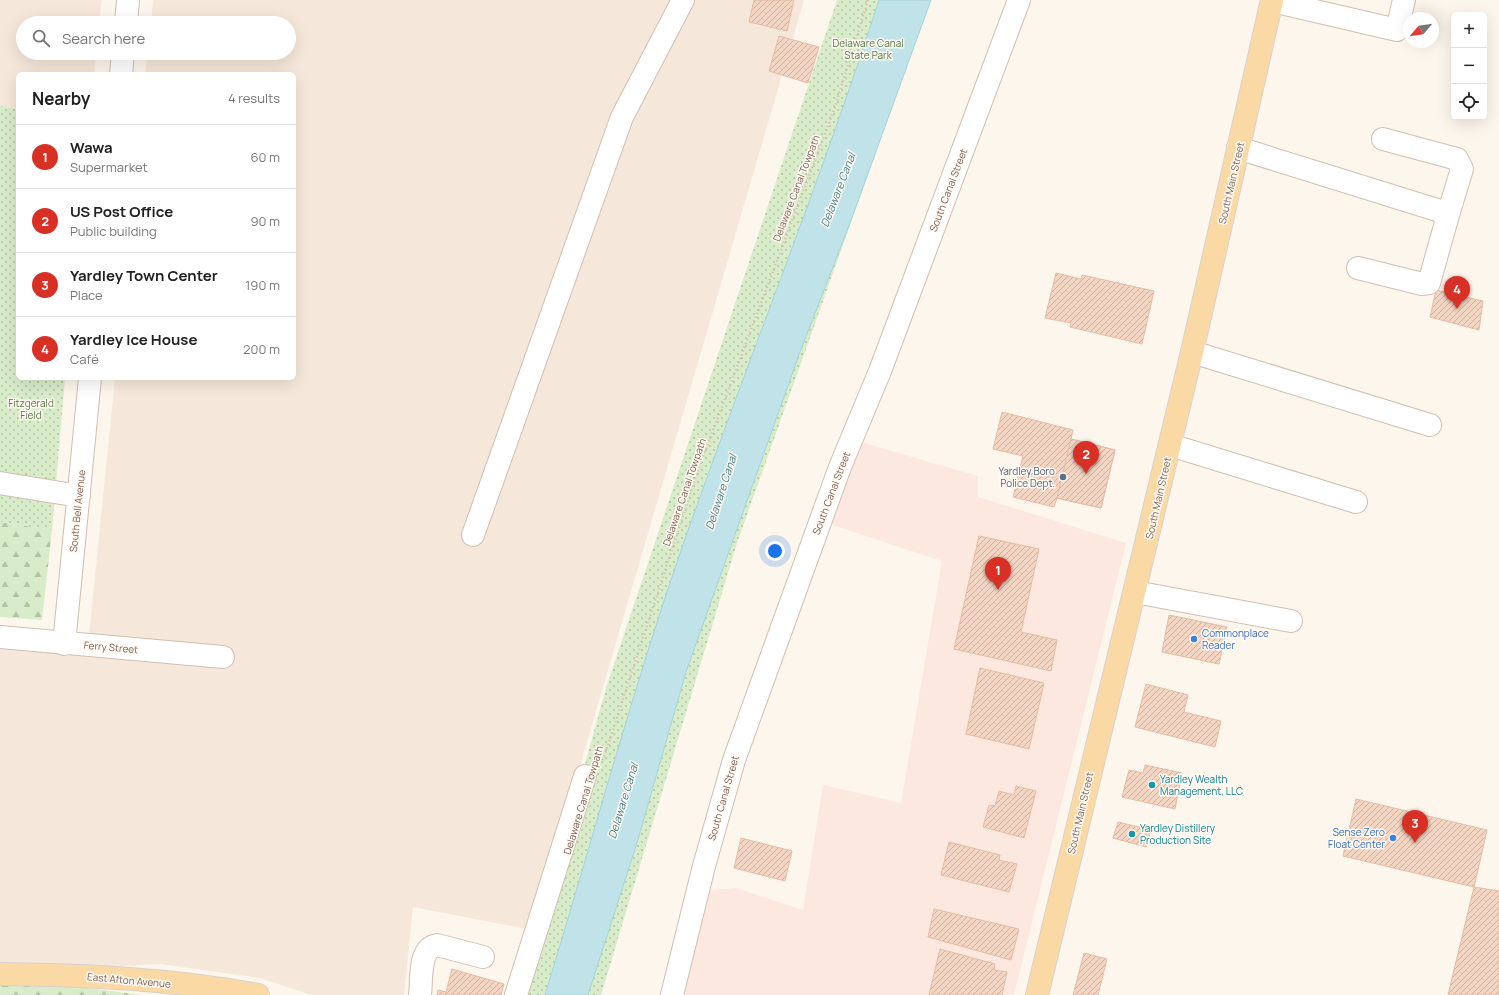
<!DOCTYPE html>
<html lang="en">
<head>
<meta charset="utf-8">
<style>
  body { margin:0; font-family:Manrope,sans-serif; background:#f6f6f6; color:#222 }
  .controls { position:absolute; right:12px; top:12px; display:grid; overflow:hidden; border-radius:6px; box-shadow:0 4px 16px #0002 }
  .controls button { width:36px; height:36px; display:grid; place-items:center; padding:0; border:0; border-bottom:1px solid #e0e0e0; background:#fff; color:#222; font:20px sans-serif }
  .compass { position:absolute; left:1403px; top:12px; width:36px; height:36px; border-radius:50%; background:#fff; box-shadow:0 4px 16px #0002; rotate:241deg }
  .you { position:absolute; left:775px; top:551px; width:14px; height:14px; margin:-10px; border:3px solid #fff; border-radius:50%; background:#1a73e8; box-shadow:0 0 0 6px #1a73e833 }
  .badge { display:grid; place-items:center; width:26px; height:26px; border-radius:50%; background:#d93025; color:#fff; font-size:13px; font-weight:700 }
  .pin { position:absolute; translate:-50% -33px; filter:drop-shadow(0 1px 2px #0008) }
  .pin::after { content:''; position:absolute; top:21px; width:14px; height:12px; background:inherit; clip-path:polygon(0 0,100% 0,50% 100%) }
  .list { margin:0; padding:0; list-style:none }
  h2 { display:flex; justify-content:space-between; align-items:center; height:52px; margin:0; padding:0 16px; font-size:17px }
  h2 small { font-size:13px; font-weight:400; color:#767676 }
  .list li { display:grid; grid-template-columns:26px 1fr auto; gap:12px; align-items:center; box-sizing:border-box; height:64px; padding:0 16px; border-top:1px solid #e0e0e0 }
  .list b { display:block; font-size:15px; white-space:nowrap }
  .list p { margin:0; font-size:13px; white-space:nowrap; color:#767676 }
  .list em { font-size:13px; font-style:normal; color:#767676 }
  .icon { flex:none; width:22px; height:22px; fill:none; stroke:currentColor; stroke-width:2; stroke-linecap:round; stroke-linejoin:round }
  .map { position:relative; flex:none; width:1499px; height:995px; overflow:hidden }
  .search { position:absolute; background:#fff; box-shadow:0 4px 16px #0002; left:16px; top:16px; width:280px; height:44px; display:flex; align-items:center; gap:10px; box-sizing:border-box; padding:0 14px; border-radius:22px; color:#767676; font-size:15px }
  .panel { position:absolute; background:#fff; box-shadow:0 4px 16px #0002; left:16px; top:72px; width:280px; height:308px; border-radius:6px }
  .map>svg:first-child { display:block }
  .residential { fill:#f5e8da }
  .commercial { fill:#fde8e0 }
  .forest { fill:url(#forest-firs) }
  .park { fill:url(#park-dots) }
  .water { fill:#bfe3e8; stroke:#a5d3da }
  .building { fill:url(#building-hatch); stroke:#e6bba3 }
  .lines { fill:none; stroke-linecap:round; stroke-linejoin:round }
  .minor-casing { stroke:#d1beb0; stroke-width:24 }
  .major-casing { stroke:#dad1cd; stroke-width:24 }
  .path { stroke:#d9b8a5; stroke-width:2.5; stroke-dasharray:1 3; stroke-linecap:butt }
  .minor { stroke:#fff; stroke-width:22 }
  .major { stroke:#fbd9a5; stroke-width:22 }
  .service-dot { fill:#5c6f8a; stroke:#fffaf3; stroke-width:1.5 }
  .shop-dot { fill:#3f7fe0; stroke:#fffaf3; stroke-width:1.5 }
  .culture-dot { fill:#0f9aa8; stroke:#fffaf3; stroke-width:1.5 }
  .labels { text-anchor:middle; stroke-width:3; stroke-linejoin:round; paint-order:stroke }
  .park-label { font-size:10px; fill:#537a41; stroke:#fffaf3 }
  .street-label { font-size:10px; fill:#7a5c4d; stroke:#fffaf3 }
  .service-label { font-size:10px; fill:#4e5e75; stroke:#fffaf3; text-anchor:end }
  .shop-label { font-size:10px; fill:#366cbe; stroke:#fffaf3; text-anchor:start }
  .culture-label { font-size:10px; fill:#0d838f; stroke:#fffaf3; text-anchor:start }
  .water-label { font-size:11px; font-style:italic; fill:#437c86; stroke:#fffaf3 }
</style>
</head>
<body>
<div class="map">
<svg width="1499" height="995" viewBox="0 0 1499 995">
  <defs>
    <pattern id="forest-firs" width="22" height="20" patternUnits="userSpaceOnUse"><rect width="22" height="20" fill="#d8ecc9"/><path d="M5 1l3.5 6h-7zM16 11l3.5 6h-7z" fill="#b4c2a5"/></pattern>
    <pattern id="park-dots" width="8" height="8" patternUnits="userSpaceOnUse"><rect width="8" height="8" fill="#d8ecc9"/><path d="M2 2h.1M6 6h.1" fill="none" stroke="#b4c2a5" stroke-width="1.8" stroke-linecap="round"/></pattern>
    <pattern id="building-hatch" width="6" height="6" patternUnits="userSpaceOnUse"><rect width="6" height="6" fill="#f3d5c3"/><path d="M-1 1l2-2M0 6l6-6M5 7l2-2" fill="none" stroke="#cab0a1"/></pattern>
  </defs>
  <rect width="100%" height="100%" fill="#fdf6ec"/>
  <g class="residential">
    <path d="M0,0H102L99,23H23V53H96L94,74H18V109L0,106Z"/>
    <path d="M153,0H804L532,930L413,907L404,995H311L260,978L161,964L0,973V637L88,645L115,378H294V74H145L148,53H289V23H151Z"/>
  </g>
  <path class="commercial" d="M857,441L978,476V497L1126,543L1014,995H678L703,891L736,888L803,910L823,785L901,803L942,561L826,523Z"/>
  <g class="forest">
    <path d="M0,522L52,530L42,620L0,617Z"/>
    <path d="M0,977L143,995H0Z"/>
  </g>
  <g class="park">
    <path d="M837,0H930L737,543L601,995H521L606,688Z"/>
    <path d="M0,106L18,109V378H65L52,530L0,522Z"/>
  </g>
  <path class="water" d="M879,0H931L850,223L800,352L686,672L637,843L588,995H545C592,842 633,687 686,536C749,357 821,181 879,0Z"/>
  <g class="building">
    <path d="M754,0H794L787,31L749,22Z"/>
    <path d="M779,36L819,47L808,83L769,71Z"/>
    <path d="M1056,273L1081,279L1082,275L1154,291L1142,344L1070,327L1071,323L1045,318Z"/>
    <path d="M1436,290L1483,301L1479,330L1430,317Z"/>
    <path d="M1002,412L1073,430L1071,439L1115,450L1101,508L1057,498L1054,507L1013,497L1023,456L993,449Z"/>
    <path d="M1071,439L1115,450L1101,508L1057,498Z"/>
    <path d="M979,536L1039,549L1021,632L1057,640L1051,671L954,649Z"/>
    <path d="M1169,615L1227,627L1219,664L1162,652Z"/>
    <path d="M980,668L1044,683L1029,749L966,734Z"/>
    <path d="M1146,684L1188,695L1184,712L1221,721L1215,747L1135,727Z"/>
    <path d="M1145,765L1182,773L1175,809L1122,797L1129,770L1143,773Z"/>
    <path d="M1016,786L1036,791L1024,838L983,827L989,805L995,806L999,791L1014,795Z"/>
    <path d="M1356,799L1487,830L1474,887L1343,856Z"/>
    <path d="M1118,822L1151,830L1146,847L1113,838Z"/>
    <path d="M741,838L792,851L785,881L734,868Z"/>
    <path d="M949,842L1000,855L999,860L1017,864L1009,892L941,875Z"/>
    <path d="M1474,887L1499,891V995H1448Z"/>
    <path d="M934,909L1019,929L1011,960L928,937Z"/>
    <path d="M940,949L995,964L994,970L1007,972L1002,995H929Z"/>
    <path d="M1084,953L1107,959L1098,995H1073Z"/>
    <path d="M452,969L504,984L501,995H437L438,990L446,992Z"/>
  </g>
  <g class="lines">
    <defs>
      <g id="minor">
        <path d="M1272,1L1397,30L1404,0"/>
        <path d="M126,23L128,0"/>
        <path d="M121,74L123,53"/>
        <path d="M1383,139L1457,159L1462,169L1448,215"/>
        <path d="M1238,148L1437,210L1448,215L1429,283L1422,284L1358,268"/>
        <path d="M1192,352L1430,425"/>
        <path d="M1170,445L1356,502"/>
        <path d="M0,483L79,496"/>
        <path d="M473,535L622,117L683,0"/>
        <path d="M1135,592L1291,621"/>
        <path d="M0,637L223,657"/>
        <path d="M64,644L90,378"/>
        <path d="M420,995C422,981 418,948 437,945L483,957"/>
        <path d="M516,995L585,776"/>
        <path d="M672,995L704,866L734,760L840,467L880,371L1019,0"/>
      </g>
      <g id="major">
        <path d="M0,974C86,975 174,979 258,995"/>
        <path d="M1037,995L1192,352L1272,0"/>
      </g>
    </defs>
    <use href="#minor" class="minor-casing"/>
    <use href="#major" class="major-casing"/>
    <path class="path" d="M603,760L697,473L835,107L868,0"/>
    <use href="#minor" class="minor"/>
    <use href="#major" class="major"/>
  </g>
  <circle class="service-dot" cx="1063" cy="477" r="4"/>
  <g class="shop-dot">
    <circle cx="1194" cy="639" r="4"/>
    <circle cx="1393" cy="838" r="4"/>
  </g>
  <g class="culture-dot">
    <circle cx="1152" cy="785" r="4"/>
    <circle cx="1132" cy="834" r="4"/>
  </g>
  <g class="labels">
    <g class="park-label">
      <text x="868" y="47">Delaware Canal<tspan x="868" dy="12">State Park</tspan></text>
      <text x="31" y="407">Fitzgerald<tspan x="31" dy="12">Field</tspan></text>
    </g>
    <g class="street-label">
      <text transform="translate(1231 183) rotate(-77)" y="4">South Main Street</text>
      <text transform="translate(796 188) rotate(-69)" y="4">Delaware Canal Towpath</text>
      <text transform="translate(948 190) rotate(-69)" y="4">South Canal Street</text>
      <text transform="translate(684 492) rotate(-71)" y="4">Delaware Canal Towpath</text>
      <text transform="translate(831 493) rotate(-69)" y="4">South Canal Street</text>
      <text transform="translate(1158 498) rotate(-77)" y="4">South Main Street</text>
      <text transform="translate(77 511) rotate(-84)" y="4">South Bell Avenue</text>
      <text transform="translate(111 647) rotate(5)" y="4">Ferry Street</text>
      <text transform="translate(723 798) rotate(-74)" y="4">South Canal Street</text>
      <text transform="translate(583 800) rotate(-73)" y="4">Delaware Canal Towpath</text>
      <text transform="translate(1080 813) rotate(-77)" y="4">South Main Street</text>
      <text transform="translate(129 980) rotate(5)" y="4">East Afton Avenue</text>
    </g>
    <g class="service-label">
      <text x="1055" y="475">Yardley Boro<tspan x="1055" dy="12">Police Dept.</tspan></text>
    </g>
    <g class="shop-label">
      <text x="1202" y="637">Commonplace<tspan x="1202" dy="12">Reader</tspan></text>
      <text x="1385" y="836" text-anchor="end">Sense Zero<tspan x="1385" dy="12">Float Center</tspan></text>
    </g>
    <g class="culture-label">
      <text x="1160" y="783">Yardley Wealth<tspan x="1160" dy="12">Management, LLC</tspan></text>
      <text x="1140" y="832">Yardley Distillery<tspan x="1140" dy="12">Production Site</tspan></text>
    </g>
    <g class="water-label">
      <text transform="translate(838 190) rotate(-69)" y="4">Delaware Canal</text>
      <text transform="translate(721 492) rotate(-72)" y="4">Delaware Canal</text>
      <text transform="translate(623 801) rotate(-73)" y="4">Delaware Canal</text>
    </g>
  </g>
</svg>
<div class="controls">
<button>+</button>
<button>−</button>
<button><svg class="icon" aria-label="locate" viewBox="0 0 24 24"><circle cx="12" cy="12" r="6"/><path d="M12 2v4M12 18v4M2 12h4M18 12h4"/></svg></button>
</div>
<svg class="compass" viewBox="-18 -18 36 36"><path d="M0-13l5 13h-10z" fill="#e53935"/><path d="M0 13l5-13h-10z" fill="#767676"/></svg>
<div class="you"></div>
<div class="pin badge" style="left:998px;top:590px">1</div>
<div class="pin badge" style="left:1086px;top:474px">2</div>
<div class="pin badge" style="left:1415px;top:843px">3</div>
<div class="pin badge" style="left:1457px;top:309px">4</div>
<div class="search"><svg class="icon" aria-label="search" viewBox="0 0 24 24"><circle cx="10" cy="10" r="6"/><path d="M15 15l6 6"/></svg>Search here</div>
<section class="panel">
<h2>Nearby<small>4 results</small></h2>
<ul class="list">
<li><span class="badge">1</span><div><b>Wawa</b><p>Supermarket</p></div><em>60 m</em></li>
<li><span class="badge">2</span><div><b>US Post Office</b><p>Public building</p></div><em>90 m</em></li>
<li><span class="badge">3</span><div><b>Yardley Town Center</b><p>Place</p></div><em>190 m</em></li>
<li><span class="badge">4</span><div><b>Yardley Ice House</b><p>Café</p></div><em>200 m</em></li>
</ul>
</section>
</div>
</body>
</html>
